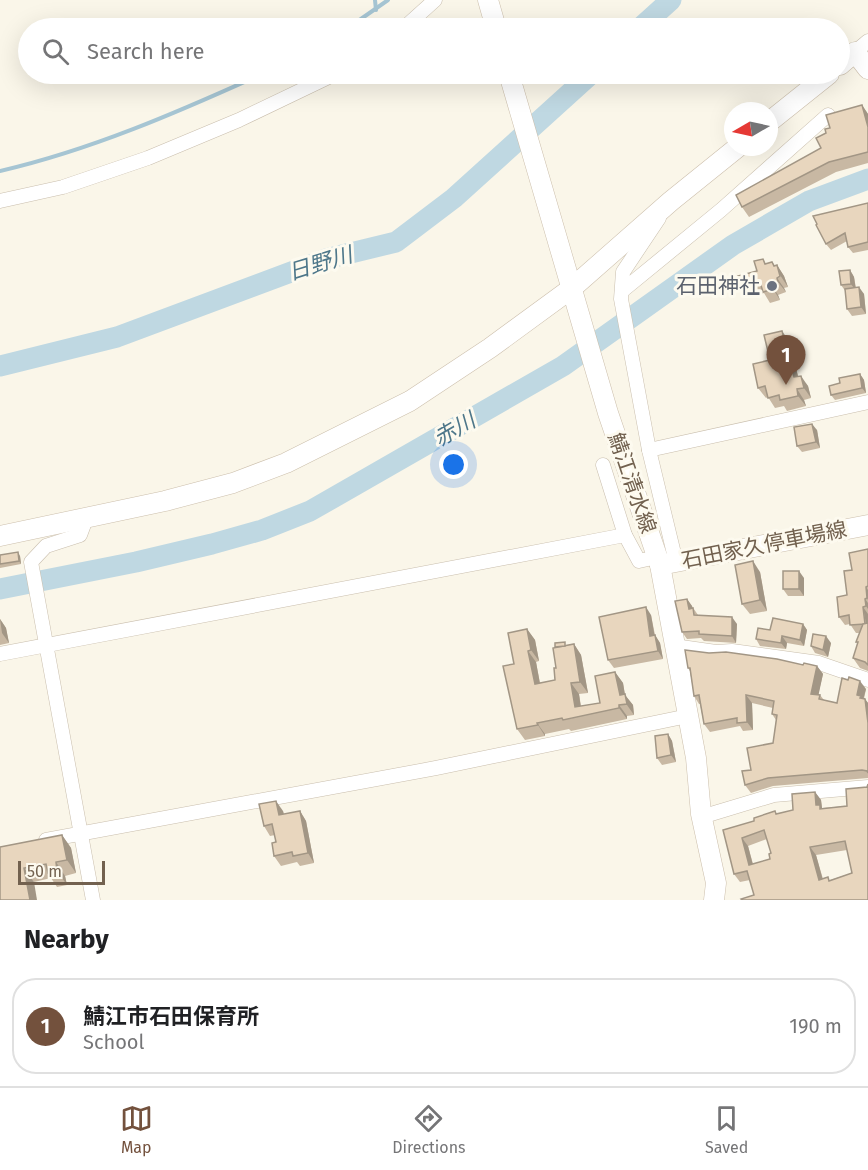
<!DOCTYPE html>
<html lang="en">
<head>
<meta charset="utf-8">
<style>
  body { margin:0; font-family:"Fira Sans","Noto Sans JP",sans-serif; background:#f6f6f6; color:#202124 }
  .compass { position:absolute; left:724px; top:102px; width:54px; height:54px; border-radius:50%; background:#fff; box-shadow:0 6px 24px #0002; rotate:261deg }
  .scale { position:absolute; left:18px; bottom:15px; width:87px; box-sizing:border-box; padding-left:6px; border:3px solid #72614f; border-top:0; font-size:16px; line-height:21px; white-space:nowrap; color:#72614f; -webkit-text-stroke:4px #fdfaef; paint-order:stroke }
  .you { position:absolute; left:454px; top:465px; width:21px; height:21px; margin:-15px; border:4px solid #fff; border-radius:50%; background:#1a73e8; box-shadow:0 0 0 9px #1a73e833 }
  .badge { display:grid; place-items:center; width:39px; height:39px; border-radius:50%; background:#73513d; color:#fff; font-size:20px; font-weight:700 }
  .pin { position:absolute; translate:-50% -50px; filter:drop-shadow(0 2px 3px #0008) }
  .pin::after { content:''; position:absolute; top:32px; width:21px; height:18px; background:inherit; clip-path:polygon(0 0,100% 0,50% 100%) }
  .list { margin:0; padding:0; list-style:none }
  h2 { display:flex; justify-content:space-between; align-items:center; height:78px; margin:0; padding:0 24px; font-size:26px }
  h2 small { font-size:20px; font-weight:400; color:#757577 }
  .list li { display:grid; grid-template-columns:39px 1fr auto; gap:18px; align-items:center; box-sizing:border-box; height:96px; margin:0 12px 12px; padding:0 12px; border:2px solid #e0e0e0; border-radius:24px }
  .list b { display:block; font-size:22px; white-space:nowrap }
  .list p { margin:0; font-size:20px; white-space:nowrap; color:#757577 }
  .list em { font-size:20px; font-style:normal; color:#757577 }
  .icon { flex:none; width:33px; height:33px; fill:none; stroke:currentColor; stroke-width:2; stroke-linecap:round; stroke-linejoin:round }
  .map { position:relative; flex:none; width:868px; height:900px; overflow:hidden }
  .search { position:absolute; background:#fff; box-shadow:0 6px 24px #0002; left:18px; right:18px; top:18px; height:66px; display:flex; align-items:center; gap:15px; box-sizing:border-box; padding:0 21px; border-radius:33px; color:#757577; font-size:22px }
  .sheet { height:186px; background:#fff }
  nav { display:flex; justify-content:space-around; align-items:center; box-sizing:border-box; height:84px; border-top:2px solid #e0e0e0; background:#fff; font-size:16px; color:#757577 }
  nav a { display:grid; justify-items:center; gap:3px }
  nav .on { color:#73513d }
  .map>svg:first-child { display:block }
  .lines { fill:none; stroke-linecap:round; stroke-linejoin:round }
  .stream { stroke:#a6c5d3; stroke-width:4 }
  .river { stroke:#bfd8e2; stroke-width:21 }
  .street-casing { stroke:#c9bead; stroke-width:15 }
  .secondary-casing { stroke:#ccbfac; stroke-width:21 }
  .street { stroke:#fff; stroke-width:14 }
  .secondary { stroke:#fff; stroke-width:20 }
  .wall { fill:#c8b8a3; fill-rule:evenodd }
  .shaded-wall { fill:#a29685 }
  .building { fill:#e8d6be; stroke:#a29685; stroke-width:1.5; fill-rule:evenodd }
  .worship-dot { fill:#6b7280; stroke:#fdfaef; stroke-width:2 }
  .labels { text-anchor:middle; stroke-width:6; stroke-linejoin:round; paint-order:stroke }
  .worship-label { font-size:21px; fill:#5b616d; stroke:#fdfaef; text-anchor:end }
  .street-label { font-size:21px; fill:#72614f; stroke:#fdfaef }
  .water-label { font-size:22px; font-style:italic; fill:#4e778a; stroke:#fdfaef }
</style>
</head>
<body>
<div class="map">
<svg width="868" height="900" viewBox="0 0 868 900">
  <rect width="100%" height="100%" fill="#faf6e9"/>
  <g class="lines">
    <g class="stream">
      <path d="M375,0L376,10"/>
      <path d="M348,28L388,0"/>
      <path d="M0,171C91,150 178,112 262,74"/>
    </g>
    <g class="river">
      <path d="M640,28L671,0"/>
      <path d="M0,366L117,337L326,259L396,242L454,198L591,74"/>
      <path d="M0,589L136,562L212,544L262,530L310,511L563,366L733,245L809,201L868,179"/>
    </g>
    <defs>
      <g id="street">
        <path d="M404,28L435,0"/>
        <path d="M855,52L868,41"/>
        <path d="M0,201L63,187L148,158L239,120L335,74"/>
        <path d="M659,218L623,272L621,299L649,450L676,562"/>
        <path d="M622,291L721,210L828,115"/>
        <path d="M649,450L868,402"/>
        <path d="M603,465L625,535L639,561L657,557"/>
        <path d="M86,519L80,535L46,546L31,562L93,900"/>
        <path d="M674,646L716,652L732,651L819,663L868,680"/>
        <path d="M0,654L625,535"/>
        <path d="M701,814H711L774,795L868,787"/>
        <path d="M46,840L436,768L688,716"/>
      </g>
      <g id="secondary">
        <path d="M488,0L496,28"/>
        <path d="M840,65L855,52L868,69"/>
        <path d="M509,74L608,413L660,565L696,758L701,814L716,883L714,900"/>
        <path d="M769,122L829,74"/>
        <path d="M0,536L165,501L233,483L286,463L410,401L490,348L572,288L671,201L738,147"/>
        <path d="M660,565L868,525"/>
      </g>
    </defs>
    <use href="#street" class="street-casing"/>
    <use href="#secondary" class="secondary-casing"/>
    <use href="#street" class="street"/>
    <use href="#secondary" class="secondary"/>
  </g>
  <g class="wall">
    <path d="M862,105L868,114V163L836,172L749,217L742,207L821,148L826,133L830,128Z"/>
    <path d="M868,203V250L853,253L848,247L847,241L831,250L826,244Z"/>
    <path d="M763,259L766,264L772,262L775,266L777,265L784,276L788,287L784,288L786,292L778,295L780,300L770,303L764,293L748,298L741,288L757,271Z"/>
    <path d="M850,270L854,277L856,288L864,294L866,314L852,316L847,309L846,292L841,285Z"/>
    <path d="M789,341L798,376L808,386L811,398L804,400L806,406L787,411L784,406L775,408L768,397L766,398L758,388L770,360Z"/>
    <path d="M860,374L864,380L866,393L835,400L831,395L840,383Z"/>
    <path d="M817,430L820,448L802,452L797,446Z"/>
    <path d="M868,549V671L860,668L853,658L858,644L856,642L860,633H856L850,624L845,625L839,617L847,595L852,570Z"/>
    <path d="M0,555L20,556L21,564L0,568Z"/>
    <path d="M760,572L767,611L750,614L742,604Z"/>
    <path d="M804,578V596H788L783,589Z"/>
    <path d="M687,599L698,615L737,624L736,643L704,641L701,638L687,639L682,632Z"/>
    <path d="M651,615L655,635L660,643L663,659L614,668L608,660Z"/>
    <path d="M0,619L6,628L9,643L0,645Z"/>
    <path d="M803,624L807,630L804,646L787,643L786,649L760,646L756,639L770,630Z"/>
    <path d="M527,629L535,640L539,661L536,662L540,683L555,680L556,668L567,645L574,644L581,655L588,693L579,694L581,706L600,703L615,672L623,683L625,695L633,705L634,715L627,716V719L571,731L569,729L545,734V736L525,740L517,729Z"/>
    <path d="M831,643L828,657L815,653L811,646Z"/>
    <path d="M803,665L817,666L823,674L818,695H820L824,700L837,703L866,689L864,699H865L868,703V778L773,786L751,793L745,785L751,770L773,743L776,720L772,714L773,708L752,703L753,730L743,731L740,726L710,732L704,724L700,704H699L694,696L690,671L688,668Z"/>
    <path d="M668,734L672,741L676,762L662,765L657,758Z"/>
    <path d="M867,787L868,900L754,895L750,880L740,882L734,874L723,830L793,810L815,792L821,800L822,808L847,806ZM767,839L771,853L770,859L753,864L748,846ZM847,850L852,873L830,880L823,879L816,855Z"/>
    <path d="M283,811L284,814L300,811L306,821L314,863L300,866L297,862L281,866L274,856L276,842L275,835L270,836L264,826Z"/>
    <path d="M62,835L71,848L76,873L65,876L67,885L57,887L51,878L34,882L0,847Z"/>
  </g>
  <g class="shaded-wall">
    <path d="M862,105L868,114V127Z"/>
    <path d="M772,262L779,271L777,265L784,276L788,287L774,266Z"/>
    <path d="M850,270L854,277L856,291L851,284Z"/>
    <path d="M777,278L784,288L786,292L778,282Z"/>
    <path d="M771,284L778,295L780,300L773,289Z"/>
    <path d="M859,287L864,294L866,314L861,307Z"/>
    <path d="M782,331L789,341L801,388L794,377Z"/>
    <path d="M860,374L864,380L866,393L862,388Z"/>
    <path d="M801,376L808,386L811,398L804,388Z"/>
    <path d="M797,389L804,400L806,406L798,396Z"/>
    <path d="M812,424L817,430L820,448L816,442Z"/>
    <path d="M18,552L20,556L21,564L19,561Z"/>
    <path d="M753,561L760,572L767,611L760,600Z"/>
    <path d="M799,571L804,578V596L799,589Z"/>
    <path d="M866,587L868,590V600L867,598Z"/>
    <path d="M687,599L692,606L694,616L689,609Z"/>
    <path d="M865,599L868,603V609L866,606Z"/>
    <path d="M646,607L651,615L656,644L650,636Z"/>
    <path d="M863,607L868,614V628L866,624Z"/>
    <path d="M732,617L737,624L736,643L732,636Z"/>
    <path d="M0,619L6,628L9,643L2,633Z"/>
    <path d="M803,624L807,630L804,646L800,640Z"/>
    <path d="M527,629L535,640L539,661L531,650Z"/>
    <path d="M655,635L660,643L663,659L658,651Z"/>
    <path d="M782,636L787,643L786,649L781,643Z"/>
    <path d="M826,636L831,643L828,657L823,650Z"/>
    <path d="M574,644L581,655L588,693L580,682Z"/>
    <path d="M528,651L536,662L542,695L535,684Z"/>
    <path d="M817,666L823,674L817,702L811,694Z"/>
    <path d="M615,672L623,683L625,695L633,705L634,715L620,695Z"/>
    <path d="M860,681L866,689L863,700L865,699L868,703V723L857,695Z"/>
    <path d="M571,683L579,694L582,716L575,707Z"/>
    <path d="M746,695L752,703L753,730L747,722Z"/>
    <path d="M619,705L627,716V719L619,708Z"/>
    <path d="M537,723L545,734V736L538,725Z"/>
    <path d="M668,734L672,741L676,762L671,755Z"/>
    <path d="M815,792L821,800L822,808L825,813L816,805Z"/>
    <path d="M276,801L283,811L286,825L279,815Z"/>
    <path d="M300,811L306,821L314,863L308,853Z"/>
    <path d="M62,835L71,848L76,873L67,860Z"/>
    <path d="M742,838L748,846L755,873L749,865Z"/>
    <path d="M810,847L816,855L825,888L819,880Z"/>
    <path d="M56,862L65,876L67,885L57,871Z"/>
    <path d="M24,868L34,882L37,900H30Z"/>
  </g>
  <g class="building">
    <path d="M862,105L868,127V152L829,162L742,207L736,195L821,148L816,138L826,133L825,129L830,128L826,115Z"/>
    <path d="M868,203V242L848,247L845,233L826,244L816,225L817,224L813,216Z"/>
    <path d="M763,259L765,264L772,262L774,266L777,265L780,276L777,278L778,282L771,284L773,289L763,292L760,282L741,288L738,276L757,271L754,261Z"/>
    <path d="M850,270L851,284L841,285L839,271Z"/>
    <path d="M859,287L861,307L847,309L845,289Z"/>
    <path d="M782,331L794,377L801,376L804,388L797,389L798,396L780,400L779,395L768,398L765,386L758,388L753,364L770,360L764,335Z"/>
    <path d="M860,374L862,388L831,395L829,386L840,383L839,378Z"/>
    <path d="M812,424L816,442L797,446L794,427Z"/>
    <path d="M868,549V586L866,587L867,598L865,599L866,606L863,607L865,624L850,625L849,615L839,617L837,597L847,595L844,571L852,570L849,553Z"/>
    <path d="M18,552L19,561L0,564V555Z"/>
    <path d="M753,561L760,600L742,604L735,565Z"/>
    <rect x="783" y="571" width="16" height="18"/>
    <path d="M687,599L689,609L693,608L694,615L732,617V636L699,634V631L682,632L675,601Z"/>
    <path d="M646,607L650,636L655,635L658,651L608,660L599,617Z"/>
    <path d="M773,618L803,624L800,640L782,636L781,643L756,639L758,628L770,630Z"/>
    <path d="M868,623V665L865,662L853,658L858,642H856L863,624Z"/>
    <path d="M527,629L531,650L528,651L535,684L555,680L554,668H556L553,648L574,644L580,682L571,683L575,707L600,703L595,676L615,672L620,695L625,694L627,704L619,705V708L563,720L562,718L537,723L538,725L517,729L503,666L514,664L508,633Z"/>
    <path d="M813,634L826,636L823,650L811,646Z"/>
    <path d="M565,642V646L555,647V643Z"/>
    <path d="M685,650L709,653L726,652L777,659L803,665L804,663L817,666L811,694L820,695L819,699L837,703L842,678L848,680L849,677L860,681L857,695L861,696L860,698L865,699L868,723V773L867,771L862,770L768,778L745,785L742,771L751,770L747,748L773,743L777,715L772,714L774,701L746,695L747,722L737,723V718L704,724L699,695L694,696L690,668H688Z"/>
    <path d="M668,734L671,755L657,758L655,736Z"/>
    <path d="M868,784V900H742L741,899L754,895L747,871L734,874L723,830L754,821V818L775,811L776,814L793,810L792,794L815,792L816,805H820V809L847,806L846,789L867,787ZM764,830L771,853L769,854L770,859L749,865L742,838ZM845,841L852,873L829,881L828,877L819,880L810,847Z"/>
    <path d="M276,801L279,815L300,811L308,853L293,856L292,852L274,856L272,843L276,842L272,824L264,826L259,804Z"/>
    <path d="M62,835L67,860L56,862L57,871L48,873L46,864L24,868L30,900H0V847Z"/>
  </g>
  <circle class="worship-dot" cx="772" cy="286" r="6"/>
  <g class="labels">
    <g class="worship-label">
      <text x="760" y="293">石田神社</text>
    </g>
    <g class="street-label">
      <text transform="translate(632 483) rotate(71)" y="7">鯖江清水線</text>
      <text transform="translate(764 545) rotate(-11)" y="7">石田家久停車場線</text>
    </g>
    <g class="water-label">
      <text transform="translate(320 263) rotate(-17)" y="8">日野川</text>
      <text transform="translate(454 429) rotate(-30)" y="8">赤川</text>
    </g>
  </g>
</svg>
<svg class="compass" viewBox="-18 -18 36 36"><path d="M0-13l5 13h-10z" fill="#e53935"/><path d="M0 13l5-13h-10z" fill="#757577"/></svg>
<div class="scale">50 m</div>
<div class="you"></div>
<div class="pin badge" style="left:786px;top:385px">1</div>
<div class="search"><svg class="icon" aria-label="search" viewBox="0 0 24 24"><circle cx="10" cy="10" r="6"/><path d="M15 15l6 6"/></svg>Search here</div>
</div>
<section class="sheet">
<h2>Nearby<small></small></h2>
<ul class="list">
<li><span class="badge">1</span><div><b>鯖江市石田保育所</b><p>School</p></div><em>190 m</em></li>
</ul>
</section>
<nav>
<a class="on"><svg class="icon" aria-label="map" viewBox="0 0 24 24"><path d="M3 6l6-2 6 2 6-2v14l-6 2-6-2-6 2zM9 4v14M15 6v14"/></svg>Map</a>
<a><svg class="icon" aria-label="directions" viewBox="0 0 24 24"><path d="M12 3l9 9-9 9-9-9zM9 14v-3h6M13 9l2 2-2 2"/></svg>Directions</a>
<a><svg class="icon" aria-label="saved" viewBox="0 0 24 24"><path d="M7 4h10v16l-5-4-5 4z"/></svg>Saved</a>
</nav>
</body>
</html>
